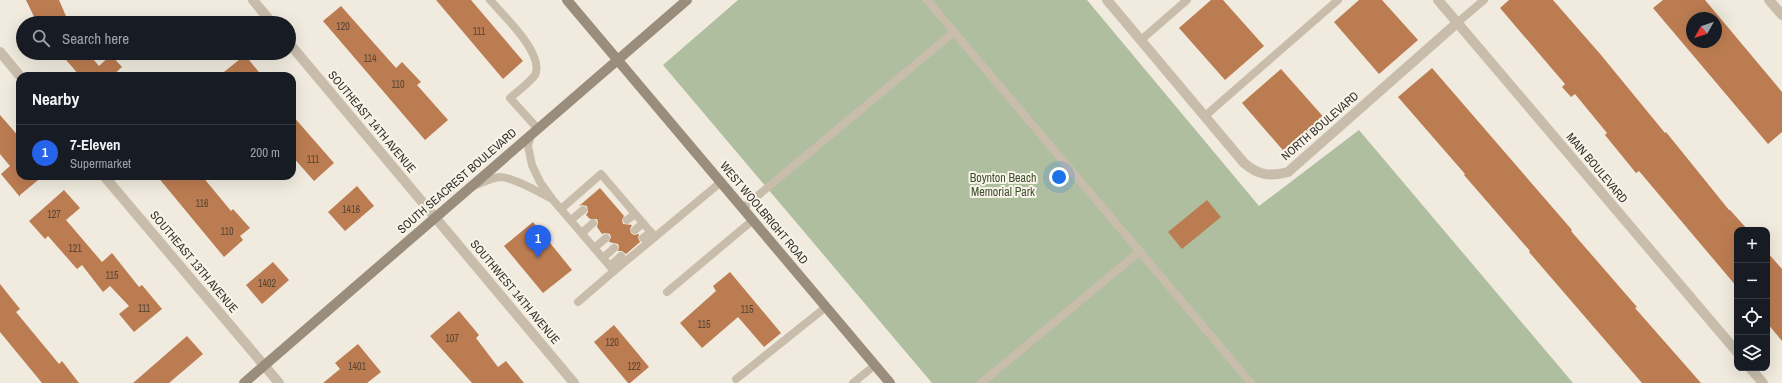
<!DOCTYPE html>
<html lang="en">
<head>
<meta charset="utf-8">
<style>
  body { margin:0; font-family:"Archivo Narrow",sans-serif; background:#242831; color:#f1f3f6 }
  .controls { position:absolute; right:12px; bottom:12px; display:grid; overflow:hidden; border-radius:8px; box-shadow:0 4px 16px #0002 }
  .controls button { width:36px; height:36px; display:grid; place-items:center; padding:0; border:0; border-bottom:1px solid #363941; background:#171b24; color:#f1f3f6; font:20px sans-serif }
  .compass { position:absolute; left:1686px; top:12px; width:36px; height:36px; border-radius:50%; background:#171b24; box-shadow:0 4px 16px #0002; rotate:230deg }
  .you { position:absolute; left:1059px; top:177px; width:14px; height:14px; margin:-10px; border:3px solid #fff; border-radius:50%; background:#1a73e8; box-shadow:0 0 0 6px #1a73e833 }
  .badge { display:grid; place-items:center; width:26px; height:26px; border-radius:50%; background:#2563eb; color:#fff; font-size:13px; font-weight:700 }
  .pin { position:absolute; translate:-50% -33px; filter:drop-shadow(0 1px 2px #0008) }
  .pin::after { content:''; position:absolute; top:21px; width:14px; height:12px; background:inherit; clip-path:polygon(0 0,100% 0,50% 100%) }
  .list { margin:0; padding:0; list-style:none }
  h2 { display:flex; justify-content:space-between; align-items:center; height:52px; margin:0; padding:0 16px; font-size:17px }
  h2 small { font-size:13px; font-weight:400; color:#9ea1a6 }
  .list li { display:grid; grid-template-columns:26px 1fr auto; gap:12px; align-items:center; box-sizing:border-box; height:56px; padding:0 16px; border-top:1px solid #363941 }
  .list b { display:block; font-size:15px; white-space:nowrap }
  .list p { margin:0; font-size:13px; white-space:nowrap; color:#9ea1a6 }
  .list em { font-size:13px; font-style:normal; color:#9ea1a6 }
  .icon { flex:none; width:22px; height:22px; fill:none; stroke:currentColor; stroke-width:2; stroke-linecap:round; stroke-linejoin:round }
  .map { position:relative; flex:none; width:1782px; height:383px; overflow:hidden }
  .search { position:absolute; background:#171b24; box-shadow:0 4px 16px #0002; left:16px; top:16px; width:280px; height:44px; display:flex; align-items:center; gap:10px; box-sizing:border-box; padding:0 14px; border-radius:22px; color:#9ea1a6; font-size:15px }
  .panel { position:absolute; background:#171b24; box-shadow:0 4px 16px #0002; left:16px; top:72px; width:280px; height:108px; border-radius:12px }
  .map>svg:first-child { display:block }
  .green { fill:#afbe9f }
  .building { fill:#bc7c51; fill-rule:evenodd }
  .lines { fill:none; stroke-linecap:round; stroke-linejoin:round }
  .lane { stroke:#c8bdab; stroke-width:8 }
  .street { stroke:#c8bdab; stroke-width:10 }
  .secondary { stroke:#9b8d7c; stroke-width:10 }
  .labels { text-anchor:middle; stroke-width:4; stroke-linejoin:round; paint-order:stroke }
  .number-label { font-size:10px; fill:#584334 }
  .street-label { font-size:12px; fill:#36302a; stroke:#f8f4ea }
  .park-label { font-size:12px; fill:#40522f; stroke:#f8f4ea }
</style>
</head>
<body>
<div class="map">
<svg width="1782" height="383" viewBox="0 0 1782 383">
  <rect width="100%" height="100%" fill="#f0ebde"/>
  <path class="green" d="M738,0H1087L1259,206L1359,130L1573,383H932L663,65Z"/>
  <g class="building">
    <path d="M26,0H59L69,23H37Z"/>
    <path d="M436,0H471L523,61L503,79Z"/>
    <path d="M1211,0H1223L1264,46L1225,80L1179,28Z"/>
    <path d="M1359,0H1382L1418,40L1379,74L1334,22Z"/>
    <path d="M1509,0H1553L1601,55L1665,133L1666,132L1729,210H1730L1748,230H1737V287L1639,171L1636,173L1605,135L1607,133L1575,94L1571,97L1562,87L1565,84L1500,8Z"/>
    <path d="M1663,0H1705L1782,92V132L1768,144L1653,8ZM1692,18H1716V42H1692Z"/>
    <path d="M341,6L396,68L402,62L421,82L417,85L448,120L425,140L323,21Z"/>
    <path d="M60,53H88L99,66L111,55L122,67L112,76H80Z"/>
    <path d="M245,55L262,76H219Z"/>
    <path d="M1432,68L1572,230L1571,231L1637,307L1635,308L1701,383H1642L1529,252L1530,251L1464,175L1465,174L1398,97Z"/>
    <path d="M1281,69L1327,121L1287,155L1242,103Z"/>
    <path d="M0,115L20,138V176H43L20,195V197L1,174L10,166L0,154Z"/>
    <path d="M292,115L334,163L314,181L292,156Z"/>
    <path d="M157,176H202L231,211L233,209L250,228L240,236L243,240L224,257Z"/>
    <path d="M357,186L374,206L345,231L328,212Z"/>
    <path d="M600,188L624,216L622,220L623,224L632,225L630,229L631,233L634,235L639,234L638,238L640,242L626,254L622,251H618L619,247L618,244L609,242L611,237L610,234L605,233L602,234L597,227L598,222L597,219H590L586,215L588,212L587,206L582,205L579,206Z"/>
    <path d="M64,190L80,208L66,220L102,262L112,253L139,287L142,285L162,309L134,332L119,314L129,306L110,286L103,292L82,265L77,269L48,236L45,239L29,221Z"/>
    <path d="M1207,200L1221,217L1182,249L1168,232Z"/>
    <path d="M533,222L572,270L543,293L504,246Z"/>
    <path d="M1767,252L1782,269V341L1767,323Z"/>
    <path d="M273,262L289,280L262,304L246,285Z"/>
    <path d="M730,272L781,333L764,347L738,317L702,348L680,323L716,291L713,286Z"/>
    <path d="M0,284L20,309L16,312L59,364L62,361L79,383H42L0,332Z"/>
    <path d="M459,311L479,335L476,338L498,367L506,361L524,383H472L430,336Z"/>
    <path d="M614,325L649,367L630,383H628L594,342Z"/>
    <path d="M187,336L203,354L169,383H133Z"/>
    <path d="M358,344L381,372L367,383H323L340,369L335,363Z"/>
  </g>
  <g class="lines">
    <g class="lane">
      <path d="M490,0C503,15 545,54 535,75C531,81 516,93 510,98L538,129"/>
      <path d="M927,0L1251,383"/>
      <path d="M1457,23L1484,0"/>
      <path d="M1141,40L1187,0"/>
      <path d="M1205,116L1338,0"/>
      <path d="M531,135L528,146L532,165L540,182L553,200L614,271L721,182"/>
      <path d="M476,185C483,182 492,178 500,177C512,177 539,192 550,198"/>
      <path d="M743,208L954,32"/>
      <path d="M561,209L601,174L655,237"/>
      <path d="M571,220L583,210"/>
      <path d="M627,220L635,214"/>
      <path d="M635,230L643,223"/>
      <path d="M582,233L593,223"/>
      <path d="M643,238L651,232"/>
      <path d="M594,248L606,238"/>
      <path d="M603,258L614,248"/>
      <path d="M610,266L621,256"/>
      <path d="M667,292L753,220"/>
      <path d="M578,302L614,271"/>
      <path d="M736,379L826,307"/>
      <path d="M853,383L875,365"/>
      <path d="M981,383L1139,252"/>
    </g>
    <g class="street">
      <path d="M253,0L272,23"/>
      <path d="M1107,0L1244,163C1258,175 1270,177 1288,172L1457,23"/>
      <path d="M1438,0L1737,352"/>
      <path d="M1769,0L1782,15"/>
      <path d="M289,43L574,383"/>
      <path d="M0,52L20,76"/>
      <path d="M104,176L279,383"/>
      <path d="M1750,368L1763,383"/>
    </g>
    <g class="secondary">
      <path d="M567,0L890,383"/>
      <path d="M244,383L687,0"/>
    </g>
  </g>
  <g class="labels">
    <g class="number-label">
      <text x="343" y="30">120</text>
      <text x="479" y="35">111</text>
      <text x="370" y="62">114</text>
      <text x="398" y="88">110</text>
      <text x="313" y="163">111</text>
      <text x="202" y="207">116</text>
      <text x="351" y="213">1416</text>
      <text x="54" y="218">127</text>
      <text x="227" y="235">110</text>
      <text x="75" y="252">121</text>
      <text x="112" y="279">115</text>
      <text x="267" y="287">1402</text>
      <text x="144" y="312">111</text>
      <text x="747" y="313">115</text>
      <text x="704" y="328">115</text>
      <text x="452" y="342">107</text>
      <text x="612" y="346">120</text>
      <text x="357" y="370">1401</text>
      <text x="634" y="370">122</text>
    </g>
    <g class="street-label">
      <text transform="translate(372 122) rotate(50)" y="4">SOUTHEAST 14TH AVENUE</text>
      <text transform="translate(1320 126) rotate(-41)" y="4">NORTH BOULEVARD</text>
      <text transform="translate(1597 168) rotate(50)" y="4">MAIN BOULEVARD</text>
      <text transform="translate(457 181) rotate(-41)" y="4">SOUTH SEACREST BOULEVARD</text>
      <text transform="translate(764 213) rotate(50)" y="4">WEST WOOLBRIGHT ROAD</text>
      <text transform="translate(194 262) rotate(50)" y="4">SOUTHEAST 13TH AVENUE</text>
      <text transform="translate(515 292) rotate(50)" y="4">SOUTHWEST 14TH AVENUE</text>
    </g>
    <g class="park-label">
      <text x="1003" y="182">Boynton Beach<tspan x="1003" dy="14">Memorial Park</tspan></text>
    </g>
  </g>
</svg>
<div class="controls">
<button>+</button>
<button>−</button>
<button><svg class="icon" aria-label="locate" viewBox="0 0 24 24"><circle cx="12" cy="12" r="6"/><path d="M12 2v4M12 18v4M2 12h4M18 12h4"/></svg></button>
<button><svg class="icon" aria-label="layers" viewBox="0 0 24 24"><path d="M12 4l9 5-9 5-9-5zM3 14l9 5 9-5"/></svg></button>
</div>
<svg class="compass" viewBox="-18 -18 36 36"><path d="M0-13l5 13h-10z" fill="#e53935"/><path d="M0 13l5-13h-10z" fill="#9ea1a6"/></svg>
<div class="you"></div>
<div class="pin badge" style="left:538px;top:258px">1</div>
<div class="search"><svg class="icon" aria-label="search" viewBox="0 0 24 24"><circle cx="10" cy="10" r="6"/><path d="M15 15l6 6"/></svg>Search here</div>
<section class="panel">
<h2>Nearby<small></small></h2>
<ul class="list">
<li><span class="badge">1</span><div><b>7-Eleven</b><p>Supermarket</p></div><em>200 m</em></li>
</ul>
</section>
</div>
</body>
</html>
